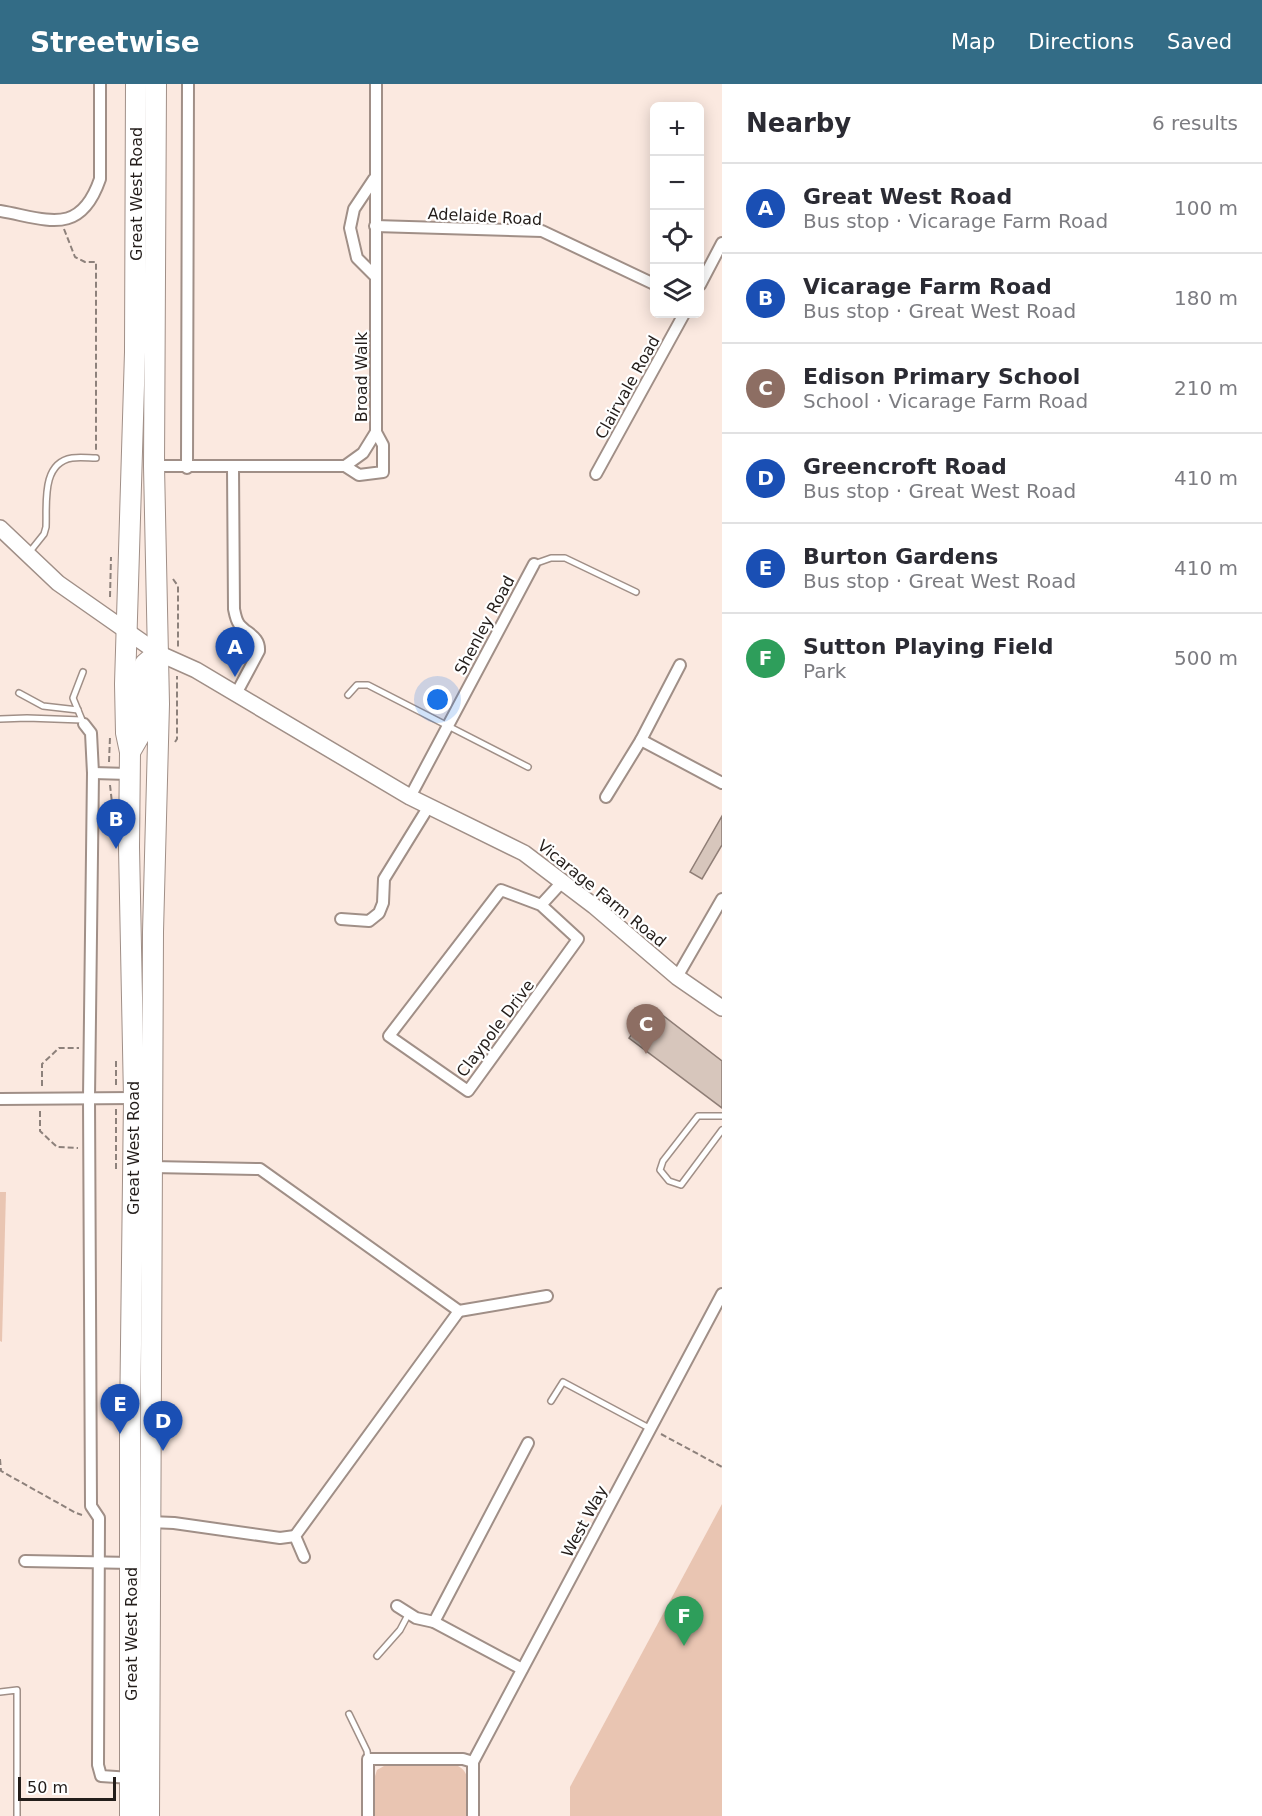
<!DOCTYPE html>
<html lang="en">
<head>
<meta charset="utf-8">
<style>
  body { margin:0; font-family:"DejaVu Sans",sans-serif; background:#f7f7f7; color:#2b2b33 }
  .controls { position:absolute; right:18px; top:18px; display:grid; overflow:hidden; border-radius:9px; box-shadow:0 3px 15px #0003 }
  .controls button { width:54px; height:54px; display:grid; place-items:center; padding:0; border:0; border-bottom:2px solid #e1e1e2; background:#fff; color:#2b2b33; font:30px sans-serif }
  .scale { position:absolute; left:18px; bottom:15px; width:98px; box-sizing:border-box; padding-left:6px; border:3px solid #231d1a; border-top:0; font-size:16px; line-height:21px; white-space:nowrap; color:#231d1a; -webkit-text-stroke:4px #fff; paint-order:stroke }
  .you { position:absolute; left:438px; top:616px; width:21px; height:21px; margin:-15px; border:4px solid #fff; border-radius:50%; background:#1a73e8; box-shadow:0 0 0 9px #1a73e833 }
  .badge { display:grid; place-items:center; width:39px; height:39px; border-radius:50%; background:#336c86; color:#fff; font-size:20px; font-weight:700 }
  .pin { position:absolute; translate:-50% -50px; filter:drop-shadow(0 2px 3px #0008) }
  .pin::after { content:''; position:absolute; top:32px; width:21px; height:18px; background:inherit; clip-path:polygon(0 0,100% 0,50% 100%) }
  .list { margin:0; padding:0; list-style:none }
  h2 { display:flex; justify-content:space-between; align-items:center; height:78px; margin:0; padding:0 24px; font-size:26px }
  h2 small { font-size:20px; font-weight:400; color:#7c7c81 }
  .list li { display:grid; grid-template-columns:39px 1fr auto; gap:18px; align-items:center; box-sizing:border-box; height:90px; padding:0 24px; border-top:2px solid #e1e1e2 }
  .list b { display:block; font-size:22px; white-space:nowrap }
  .list p { margin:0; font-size:20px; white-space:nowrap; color:#7c7c81 }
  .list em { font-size:20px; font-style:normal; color:#7c7c81 }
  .icon { flex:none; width:33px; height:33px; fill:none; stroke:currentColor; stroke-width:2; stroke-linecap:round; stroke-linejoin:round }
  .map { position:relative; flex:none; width:722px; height:1732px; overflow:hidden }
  header { display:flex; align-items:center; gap:36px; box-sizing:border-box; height:84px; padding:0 30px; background:#336c86; color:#fff }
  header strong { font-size:28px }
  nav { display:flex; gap:33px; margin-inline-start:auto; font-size:21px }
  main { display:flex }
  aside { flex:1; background:#fff }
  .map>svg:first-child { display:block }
  .green { fill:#e9c5b2 }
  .building { fill:#d7c6bc; stroke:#8f7e76; stroke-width:1.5 }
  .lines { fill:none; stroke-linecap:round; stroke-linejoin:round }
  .lane-casing { stroke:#a08f87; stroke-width:8 }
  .street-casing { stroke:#a08f87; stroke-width:14 }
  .secondary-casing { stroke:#a08f87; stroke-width:18 }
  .highway-casing { stroke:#a08f87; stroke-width:22 }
  .path { stroke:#8d817b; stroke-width:2; stroke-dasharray:6 3; stroke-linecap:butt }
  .lane { stroke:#fff; stroke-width:5 }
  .street { stroke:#fff; stroke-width:10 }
  .secondary { stroke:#fff; stroke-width:15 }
  .highway { stroke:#fff; stroke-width:20 }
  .labels { text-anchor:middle; stroke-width:4.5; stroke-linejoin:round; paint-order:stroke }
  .street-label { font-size:16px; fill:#231d1a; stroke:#fff }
</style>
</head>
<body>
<header>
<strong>Streetwise</strong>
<nav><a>Map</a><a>Directions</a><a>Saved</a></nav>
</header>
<main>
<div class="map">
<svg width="722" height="1732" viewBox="0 0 722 1732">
  <rect width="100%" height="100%" fill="#fbe9e0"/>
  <g class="green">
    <path d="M0,1108H6L2,1258L0,1257Z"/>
    <path d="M722,1420V1732H570V1703Z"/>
    <path d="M384,1682H458C474,1690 469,1716 468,1732H375V1692L377,1686Z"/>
  </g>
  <g class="building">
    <path d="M722,732V761L702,795L690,788Z"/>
    <path d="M652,923L722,977V1024L629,954Z"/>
  </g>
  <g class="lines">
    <defs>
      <g id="lane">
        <path d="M28,470L44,450L46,443C47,420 41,379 72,374C80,373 89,374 96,374"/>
        <path d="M534,480L551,474H565L636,508"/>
        <path d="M19,609L43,622L78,626"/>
        <path d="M348,611L357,601H368L528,683"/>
        <path d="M0,635L27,634L82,636"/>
        <path d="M82,636L73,614L83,588"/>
        <path d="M722,1032H698L663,1077L660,1086L669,1097L681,1101L722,1046"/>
        <path d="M551,1317L563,1298L649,1344"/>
        <path d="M377,1572L400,1546L409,1529"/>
        <path d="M0,1608L17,1606V1732"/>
        <path d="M349,1630L367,1667L368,1675"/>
      </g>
      <g id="street">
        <path d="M374,95L354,125L350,144L357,174L375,192"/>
        <path d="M0,127C47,135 80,153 100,95V0"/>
        <path d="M375,142L542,147L654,200"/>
        <path d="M700,201L722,159"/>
        <path d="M154,382H345L363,369L376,348V0"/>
        <path d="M345,382L359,391L383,388V361L376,348"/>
        <path d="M187,384L188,0"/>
        <path d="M233,384L234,525C235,530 236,536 239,540C247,550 260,552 259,567L236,610"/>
        <path d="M596,390L684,230"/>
        <path d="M84,640L91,649L93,689L89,1014L91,1422L99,1434L98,1681L101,1692L131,1694"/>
        <path d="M641,656L680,581"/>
        <path d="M93,689L129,690"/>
        <path d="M410,713L534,480"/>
        <path d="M606,713L641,656L722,699"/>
        <path d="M541,821L501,806L389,952L468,1007L578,855L541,821L563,797"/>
        <path d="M341,835L369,837L379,829L383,819L384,795L429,722"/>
        <path d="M677,893L722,815"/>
        <path d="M0,1015L134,1014"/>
        <path d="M152,1083L260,1085L459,1227L547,1212"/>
        <path d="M150,1438L174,1439L280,1454L295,1452"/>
        <path d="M304,1473L295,1452L459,1227"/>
        <path d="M25,1477L132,1479"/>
        <path d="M397,1522L416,1534L434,1538L522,1585"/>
        <path d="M434,1538L528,1359"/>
        <path d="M368,1732V1675H463L473,1678"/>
        <path d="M473,1732V1678L722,1210"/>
      </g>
      <path id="secondary" d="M0,444L58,499L158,569L196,586L410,713L524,769L594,822L677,893L722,924"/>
      <g id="highway">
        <path d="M130,668L141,649L142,586L145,580L158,569"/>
        <path d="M130,1732V1342L134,1014L129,763L130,668L126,649L125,600L135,268L136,0"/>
        <path d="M149,1732L153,848L159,620L154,382L156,0"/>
      </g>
    </defs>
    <use href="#lane" class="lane-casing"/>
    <use href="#street" class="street-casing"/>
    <use href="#secondary" class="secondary-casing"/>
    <use href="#highway" class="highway-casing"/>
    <g class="path">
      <path d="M64,145L75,173L85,178H96V366"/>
      <path d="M173,495L178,502V563"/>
      <path d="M110,513L111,473"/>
      <path d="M175,658L177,655V592"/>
      <path d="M109,678L110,653"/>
      <path d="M110,701L112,719"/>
      <path d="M116,1001V977"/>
      <path d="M42,1002V980L59,964H79"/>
      <path d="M40,1027V1047L57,1063L78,1064"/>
      <path d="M116,1085V1025"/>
      <path d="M661,1350L722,1383"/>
      <path d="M0,1375L1,1387L76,1429L82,1431"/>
    </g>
    <use href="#lane" class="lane"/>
    <use href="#street" class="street"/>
    <use href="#secondary" class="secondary"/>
    <use href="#highway" class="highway"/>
  </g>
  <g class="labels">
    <g class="street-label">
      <text transform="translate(136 110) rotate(-90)" y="6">Great West Road</text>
      <text transform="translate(485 132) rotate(3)" y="6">Adelaide Road</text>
      <text transform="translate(361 293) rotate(-90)" y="6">Broad Walk</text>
      <text transform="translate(627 303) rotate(-61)" y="6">Clairvale Road</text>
      <text transform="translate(484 541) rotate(-62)" y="6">Shenley Road</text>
      <text transform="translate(602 809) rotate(39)" y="6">Vicarage Farm Road</text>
      <text transform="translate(495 944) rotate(-53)" y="6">Claypole Drive</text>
      <text transform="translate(133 1064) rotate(-90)" y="6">Great West Road</text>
      <text transform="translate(584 1437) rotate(-62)" y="6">West Way</text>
      <text transform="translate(131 1550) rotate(-90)" y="6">Great West Road</text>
    </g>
  </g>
</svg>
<div class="controls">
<button>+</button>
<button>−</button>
<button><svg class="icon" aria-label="locate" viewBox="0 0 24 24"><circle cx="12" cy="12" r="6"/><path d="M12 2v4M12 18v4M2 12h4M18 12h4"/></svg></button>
<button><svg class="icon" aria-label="layers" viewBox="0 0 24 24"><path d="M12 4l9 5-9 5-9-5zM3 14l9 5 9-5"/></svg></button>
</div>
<div class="scale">50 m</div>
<div class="you"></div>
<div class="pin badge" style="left:235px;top:593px;background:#1a4fb4">A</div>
<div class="pin badge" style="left:116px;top:765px;background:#1a4fb4">B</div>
<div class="pin badge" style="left:646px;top:970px;background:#8d6e63">C</div>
<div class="pin badge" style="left:163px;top:1367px;background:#1a4fb4">D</div>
<div class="pin badge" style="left:120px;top:1350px;background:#1a4fb4">E</div>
<div class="pin badge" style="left:684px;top:1562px;background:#2e9e5b">F</div>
</div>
<aside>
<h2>Nearby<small>6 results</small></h2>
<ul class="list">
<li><span class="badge" style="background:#1a4fb4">A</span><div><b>Great West Road</b><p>Bus stop · Vicarage Farm Road</p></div><em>100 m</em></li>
<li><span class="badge" style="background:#1a4fb4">B</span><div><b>Vicarage Farm Road</b><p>Bus stop · Great West Road</p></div><em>180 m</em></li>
<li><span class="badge" style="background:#8d6e63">C</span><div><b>Edison Primary School</b><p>School · Vicarage Farm Road</p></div><em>210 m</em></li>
<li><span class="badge" style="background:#1a4fb4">D</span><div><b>Greencroft Road</b><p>Bus stop · Great West Road</p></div><em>410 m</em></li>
<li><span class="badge" style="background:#1a4fb4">E</span><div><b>Burton Gardens</b><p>Bus stop · Great West Road</p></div><em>410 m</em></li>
<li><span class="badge" style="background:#2e9e5b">F</span><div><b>Sutton Playing Field</b><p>Park</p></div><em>500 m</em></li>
</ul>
</aside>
</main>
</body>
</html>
